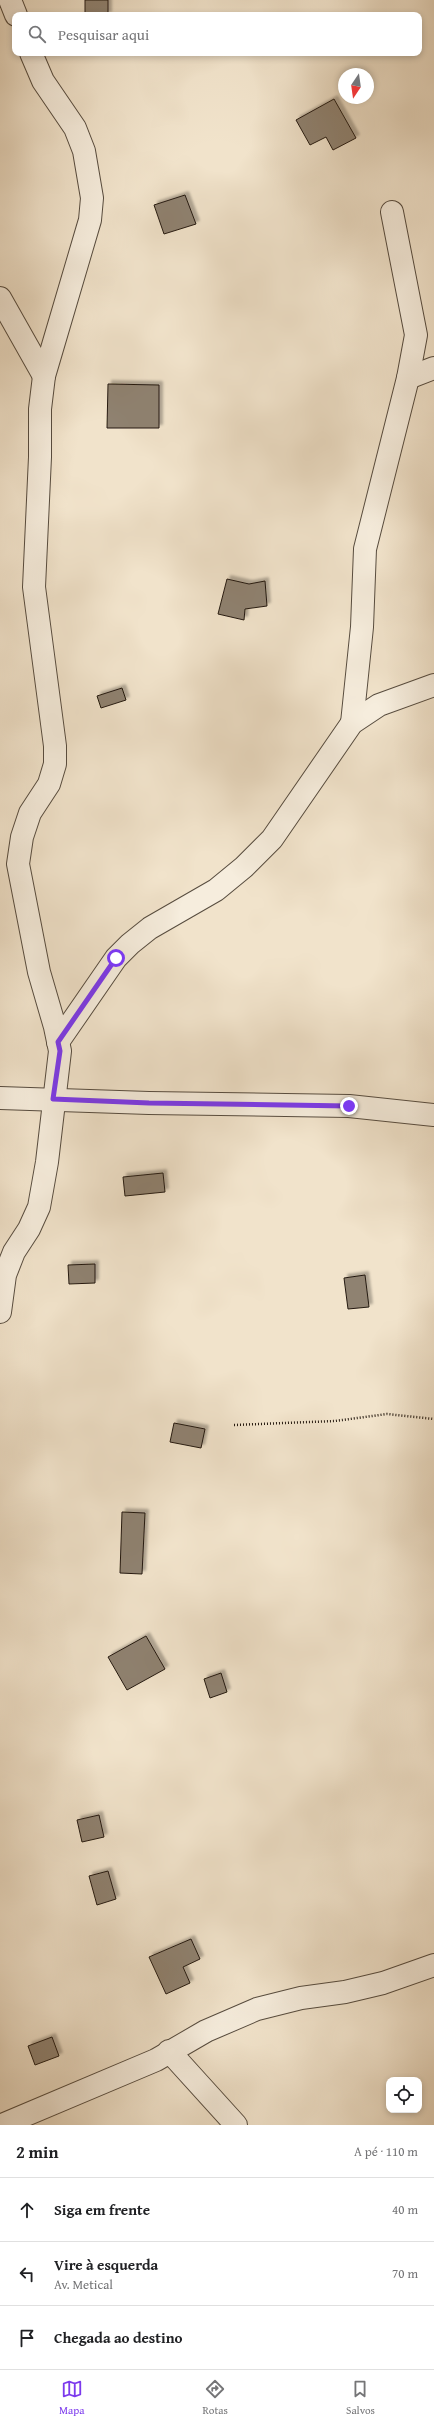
<!DOCTYPE html>
<html lang="pt">
<head>
<meta charset="utf-8">
<style>
  body { margin:0; font-family:"Gentium Book Plus",serif; background:#f6f6f6; color:#202124 }
  .controls { position:absolute; right:12px; bottom:12px; display:grid; overflow:hidden; border-radius:8px; box-shadow:0 2px 6px #0003 }
  .controls button { width:36px; height:36px; display:grid; place-items:center; padding:0; border:0; border-bottom:1px solid #e0e0e0; background:#fff; color:#202124; font:20px sans-serif }
  .compass { position:absolute; left:338px; top:68px; width:36px; height:36px; border-radius:50%; background:#fff; box-shadow:0 2px 6px #0003; rotate:193deg }
  .stop { position:absolute; width:12px; height:12px; margin:-9px; border:3px solid #7c3aed; border-radius:50%; background:#fff }
  .stop.end { background:#7c3aed; border-color:#fff; box-shadow:0 1px 4px #0008 }
  .list { margin:0; padding:0; list-style:none }
  h2 { display:flex; justify-content:space-between; align-items:center; height:52px; margin:0; padding:0 16px; font-size:17px }
  h2 small { font-size:13px; font-weight:400; color:#757577 }
  .list li { display:grid; grid-template-columns:26px 1fr auto; gap:12px; align-items:center; box-sizing:border-box; height:64px; padding:0 16px; border-top:1px solid #e0e0e0 }
  .list b { display:block; font-size:15px; white-space:nowrap }
  .list p { margin:0; font-size:13px; white-space:nowrap; color:#757577 }
  .list em { font-size:13px; font-style:normal; color:#757577 }
  .icon { flex:none; width:22px; height:22px; fill:none; stroke:currentColor; stroke-width:2; stroke-linecap:round; stroke-linejoin:round }
  .map { position:relative; flex:none; width:434px; height:2125px; overflow:hidden }
  .search { position:absolute; background:#fff; box-shadow:0 2px 6px #0003; left:12px; right:12px; top:12px; height:44px; display:flex; align-items:center; gap:10px; box-sizing:border-box; padding:0 14px; border-radius:8px; color:#757577; font-size:15px }
  .sheet { height:244px; background:#fff }
  nav { display:flex; justify-content:space-around; align-items:center; box-sizing:border-box; height:56px; border-top:1px solid #e0e0e0; background:#fff; font-size:11px; color:#757577 }
  nav a { display:grid; justify-items:center; gap:2px }
  nav .on { color:#7c3aed }
  .map>svg:first-child { display:block }
  .building { fill:#8f8271; stroke:#241910; filter:url(#shadow) }
  .lines { fill:none; stroke-linecap:round; stroke-linejoin:round }
  .street-casing { stroke:#574c3f; stroke-width:24 }
  .path { stroke:#241910; stroke-width:2.5; stroke-dasharray:1 2; stroke-linecap:butt }
  .street { stroke:#f6eddd; stroke-width:22 }
  .route { stroke:#7c3aed; stroke-width:5 }
</style>
</head>
<body>
<div class="map">
<svg width="434" height="2125" viewBox="0 0 434 2125">
  <defs>
    <filter id="shadow"><feDropShadow dx="3.5" dy="-3.5" stdDeviation="1" flood-color="#0004"/></filter>
  </defs>
  <rect width="100%" height="100%" fill="#f1e3cb"/>
  <filter id="stains"><feTurbulence type="fractalNoise" baseFrequency=".005" numOctaves="4"/><feColorMatrix values="0 0 0 0 .2 0 0 0 0 .09 0 0 0 0 .02 0 0 0 .5 -.17"/></filter>
  <radialGradient id="worn" r=".72"><stop offset=".6" stop-color="#630" stop-opacity="0"/><stop offset="1" stop-color="#630" stop-opacity=".3"/></radialGradient>
  <g class="building">
    <rect x="85" y="0" width="23" height="15"/>
    <path d="M334,99L356,138L333,150L326,137L310,145L296,120Z"/>
    <path d="M185,195L196,224L164,234L154,205Z"/>
    <path d="M108,384L159,385V428H107Z"/>
    <path d="M227,579L249,584L265,581L267,606L245,609L244,620L218,614Z"/>
    <path d="M122,688L126,700L101,708L97,696Z"/>
    <path d="M163,1173L165,1192L125,1196L123,1177Z"/>
    <path d="M95,1264V1283L69,1284L68,1265Z"/>
    <path d="M365,1275L369,1307L348,1309L344,1278Z"/>
    <path d="M174,1423L205,1429L201,1448L170,1442Z"/>
    <path d="M122,1512L145,1513L142,1574L120,1573Z"/>
    <path d="M146,1636L165,1669L127,1690L108,1657Z"/>
    <path d="M221,1673L227,1692L210,1698L204,1679Z"/>
    <path d="M99,1815L104,1837L82,1842L77,1820Z"/>
    <path d="M108,1871L116,1899L97,1905L89,1876Z"/>
    <path d="M191,1939L200,1959L183,1967L190,1983L166,1994L149,1957Z"/>
    <path d="M52,2037L59,2056L35,2065L28,2046Z"/>
  </g>
  <g class="lines">
    <defs>
      <g id="street">
        <path d="M10,0L16,15"/>
        <path d="M0,298L44,376"/>
        <path d="M408,378L434,368"/>
        <path d="M352,723L362,627L365,549L408,378L416,335L392,212"/>
        <path d="M58,1042L116,958L130,944L150,928L216,890L244,867L272,839L352,723L379,705L434,685"/>
        <path d="M0,1098L149,1103L349,1106L434,1115"/>
        <path d="M0,1312L5,1275L14,1252L29,1229L39,1207L47,1162L60,1051L55,1027L39,972L18,864L22,837L30,813L49,784L55,764V746L34,587L40,457V409L44,376L90,220L92,198L84,151L75,128L43,81L31,53"/>
        <path d="M169,2051L236,2125"/>
        <path d="M2,2125L156,2060L206,2031L257,2009L301,1998L345,1992L383,1983L434,1965"/>
      </g>
    </defs>
    <use href="#street" class="street-casing"/>
    <path class="path" d="M234,1425L335,1421L387,1414L434,1419"/>
    <use href="#street" class="street"/>
  </g>
  <g class="lines">
    <path class="route" d="M116,958L58,1042L60,1051L53,1099L149,1103L349,1106"/>
  </g>
  <rect width="100%" height="100%" filter="url(#stains)"/>
  <rect width="100%" height="100%" fill="url(#worn)"/>
</svg>
<div class="controls">
<button><svg class="icon" aria-label="locate" viewBox="0 0 24 24"><circle cx="12" cy="12" r="6"/><path d="M12 2v4M12 18v4M2 12h4M18 12h4"/></svg></button>
</div>
<svg class="compass" viewBox="-18 -18 36 36"><path d="M0-13l5 13h-10z" fill="#e53935"/><path d="M0 13l5-13h-10z" fill="#757577"/></svg>
<div class="stop" style="left:116px;top:958px"></div>
<div class="stop end" style="left:349px;top:1106px"></div>
<div class="search"><svg class="icon" aria-label="search" viewBox="0 0 24 24"><circle cx="10" cy="10" r="6"/><path d="M15 15l6 6"/></svg>Pesquisar aqui</div>
</div>
<section class="sheet">
<h2>2 min<small>A pé · 110 m</small></h2>
<ul class="list">
<li><svg class="icon" aria-label="ahead" viewBox="0 0 24 24"><path d="M12 20V5M6 11l6-6 6 6"/></svg><div><b>Siga em frente</b></div><em>40 m</em></li>
<li><svg class="icon" aria-label="left" viewBox="0 0 24 24"><path d="M17 20v-9H6M10 6l-5 5 5 5"/></svg><div><b>Vire à esquerda</b><p>Av. Metical</p></div><em>70 m</em></li>
<li><svg class="icon" aria-label="arrive" viewBox="0 0 24 24"><path d="M6 21V4h12l-3 4 3 4H6"/></svg><div><b>Chegada ao destino</b></div></li>
</ul>
</section>
<nav>
<a class="on"><svg class="icon" aria-label="map" viewBox="0 0 24 24"><path d="M3 6l6-2 6 2 6-2v14l-6 2-6-2-6 2zM9 4v14M15 6v14"/></svg>Mapa</a>
<a><svg class="icon" aria-label="directions" viewBox="0 0 24 24"><path d="M12 3l9 9-9 9-9-9zM9 14v-3h6M13 9l2 2-2 2"/></svg>Rotas</a>
<a><svg class="icon" aria-label="saved" viewBox="0 0 24 24"><path d="M7 4h10v16l-5-4-5 4z"/></svg>Salvos</a>
</nav>
</body>
</html>
